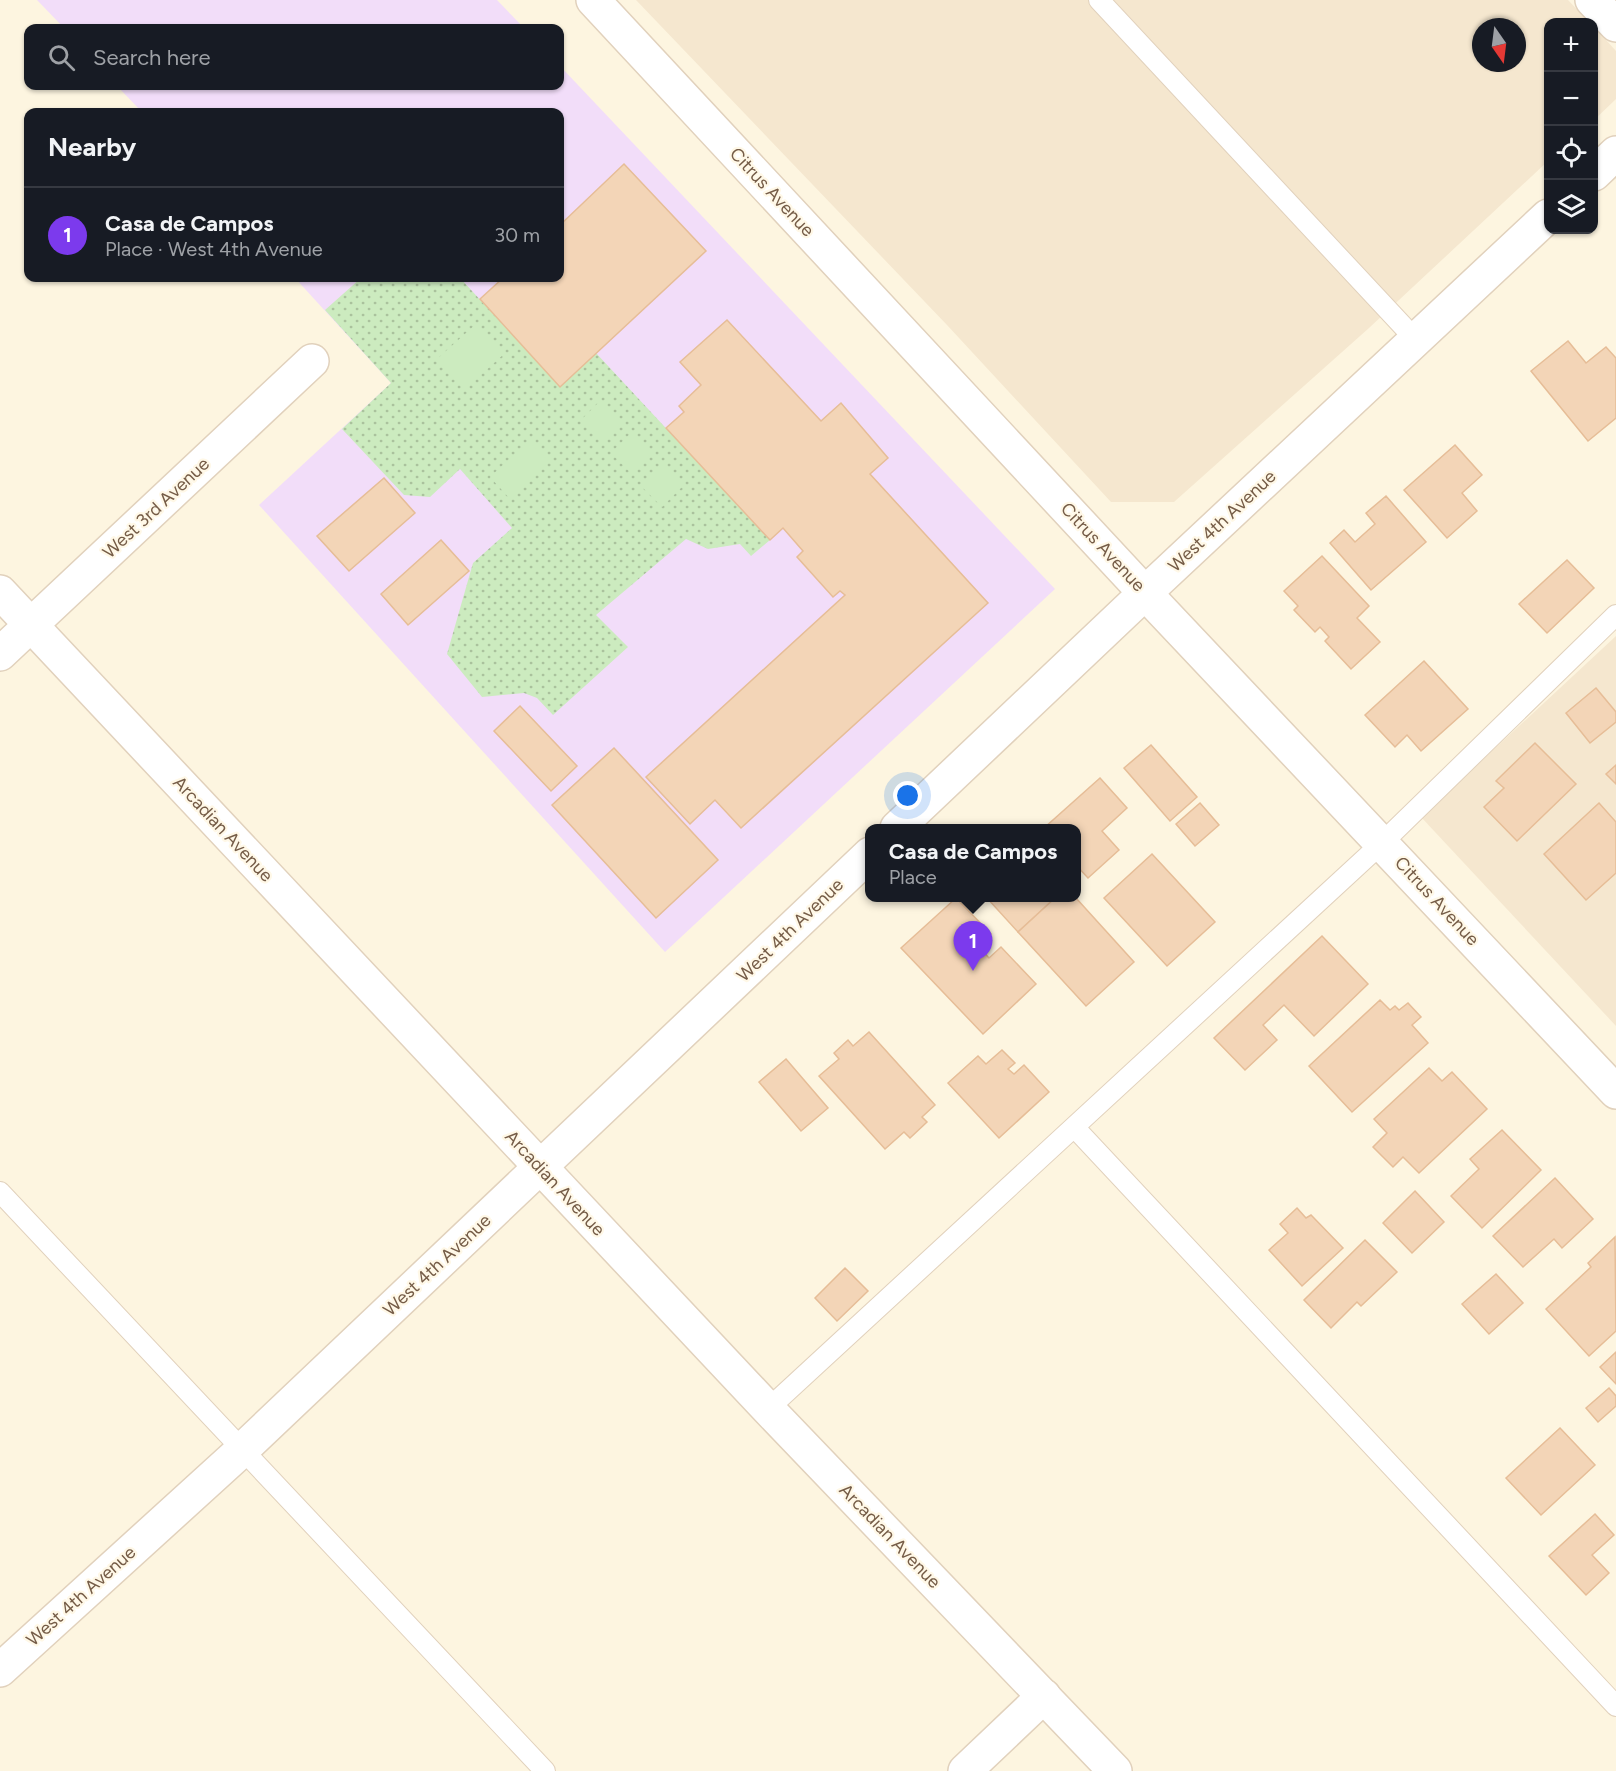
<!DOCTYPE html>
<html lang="en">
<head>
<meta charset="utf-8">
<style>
  body { margin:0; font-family:Figtree,sans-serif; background:#20242c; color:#f1f3f6 }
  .controls { position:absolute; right:18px; top:18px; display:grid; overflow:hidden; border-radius:12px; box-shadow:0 2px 4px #0004 }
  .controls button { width:54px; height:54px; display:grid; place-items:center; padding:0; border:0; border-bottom:2px solid #363941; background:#171b24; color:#f1f3f6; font:30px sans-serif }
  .compass { position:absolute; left:1472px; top:18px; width:54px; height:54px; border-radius:50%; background:#171b24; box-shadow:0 2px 4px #0004; rotate:166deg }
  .you { position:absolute; left:908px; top:796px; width:21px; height:21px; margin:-15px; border:4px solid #fff; border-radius:50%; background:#1a73e8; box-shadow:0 0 0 9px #1a73e833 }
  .badge { display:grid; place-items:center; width:39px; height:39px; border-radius:50%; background:#7c3aed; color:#fff; font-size:20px; font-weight:700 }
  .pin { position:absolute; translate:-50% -50px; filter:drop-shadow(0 2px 3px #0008) }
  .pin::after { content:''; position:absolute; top:32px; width:21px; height:18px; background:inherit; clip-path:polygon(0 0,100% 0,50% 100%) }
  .popup { position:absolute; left:865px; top:824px; width:216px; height:78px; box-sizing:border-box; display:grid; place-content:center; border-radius:12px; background:#171b24; filter:drop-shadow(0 2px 4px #0005); font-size:20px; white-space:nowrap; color:#9ea1a6 }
  .popup b { font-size:22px; color:#f1f3f6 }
  .popup::after { content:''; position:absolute; left:50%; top:100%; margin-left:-12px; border:12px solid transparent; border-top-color:#171b24 }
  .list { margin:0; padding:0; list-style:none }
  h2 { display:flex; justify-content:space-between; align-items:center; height:78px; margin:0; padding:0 24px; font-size:26px }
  h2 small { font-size:20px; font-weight:400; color:#9ea1a6 }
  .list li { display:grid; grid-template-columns:39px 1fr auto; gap:18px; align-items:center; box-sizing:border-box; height:96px; padding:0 24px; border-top:2px solid #363941 }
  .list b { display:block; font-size:22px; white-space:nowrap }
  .list p { margin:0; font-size:20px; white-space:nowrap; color:#9ea1a6 }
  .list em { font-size:20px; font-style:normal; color:#9ea1a6 }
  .icon { flex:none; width:33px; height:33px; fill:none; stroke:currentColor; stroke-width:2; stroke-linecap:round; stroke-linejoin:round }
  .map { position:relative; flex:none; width:1616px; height:1771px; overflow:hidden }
  .search { position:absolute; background:#171b24; box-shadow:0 2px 4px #0004; left:24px; top:24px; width:540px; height:66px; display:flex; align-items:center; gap:15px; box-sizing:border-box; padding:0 21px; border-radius:12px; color:#9ea1a6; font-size:22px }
  .panel { position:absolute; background:#171b24; box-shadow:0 2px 4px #0004; left:24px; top:108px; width:540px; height:174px; border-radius:12px }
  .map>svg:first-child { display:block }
  .residential { fill:#f5e7cf; fill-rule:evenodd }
  .education { fill:#f2ddf9 }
  .green { fill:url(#green-dots) }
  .pitch { fill:#ccebbf }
  .building { fill:#f3d5b7; stroke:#e6bd97; stroke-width:1.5 }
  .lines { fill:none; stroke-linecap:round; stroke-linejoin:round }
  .lane-casing { stroke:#e1d1bc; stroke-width:22 }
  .street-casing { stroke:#e1d1bc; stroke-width:36 }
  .lane { stroke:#fff; stroke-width:20 }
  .street { stroke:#fff; stroke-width:33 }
  .labels { text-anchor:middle; stroke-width:4.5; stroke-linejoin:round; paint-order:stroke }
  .street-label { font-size:18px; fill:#755c47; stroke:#fff8e7 }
</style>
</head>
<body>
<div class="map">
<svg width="1616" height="1771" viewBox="0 0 1616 1771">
  <defs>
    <pattern id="green-dots" width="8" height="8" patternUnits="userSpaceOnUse" patternTransform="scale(1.5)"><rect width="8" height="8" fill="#ccebbf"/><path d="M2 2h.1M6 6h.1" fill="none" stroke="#aac29d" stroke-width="1.8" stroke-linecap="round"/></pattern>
  </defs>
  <rect width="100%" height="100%" fill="#fdf5e0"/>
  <g class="residential">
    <path d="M636,0H1568L1589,22H1548V161L1369,328L1174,502H1111L947,325ZM1481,27H1517V63H1481Z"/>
    <path d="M1594,27L1616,51V99L1594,120Z"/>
    <path d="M1616,636V1026L1421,817Z"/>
  </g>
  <g class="education">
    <path d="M37,0H497L524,28H64Z"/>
    <path d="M560,66L1055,589L665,952L259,505L391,383L295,278H560V112H142L117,86H560Z"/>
  </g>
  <path class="green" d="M361,278H460L560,386L596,353L770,540L751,556L740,544L708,549L686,539L596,615L628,647L553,715L537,698L524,693L482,697L447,654L473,563L512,528L460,469L430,497L404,495L342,429L391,383L325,310Z"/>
  <g class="pitch">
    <path d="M476,324L504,354L464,390L437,359Z"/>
    <path d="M600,401L621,422L602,442L580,421Z"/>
    <path d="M631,433L652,454L632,474L611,453Z"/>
    <path d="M529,441L549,462L510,499L490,477Z"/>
    <path d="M661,466L682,487L662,507L641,486Z"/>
  </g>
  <g class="building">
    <path d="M624,164L706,251L560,387L480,299L503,278H560V225Z"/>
    <path d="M727,320L821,421L841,403L888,458L870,474L988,603L741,828L715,800L690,824L646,777L845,595L840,591L833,597L797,557L803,551L783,528L770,540L666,428L684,412L679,406L701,385L680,362Z"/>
    <path d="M1568,341L1586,363L1606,347L1616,358V418L1588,441L1531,371Z"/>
    <path d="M1455,445L1482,475L1462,493L1477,511L1447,538L1404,490Z"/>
    <path d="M384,478L415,513L349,571L317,536Z"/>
    <path d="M1386,496L1426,542L1371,590L1330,543L1344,530L1355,542L1375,524L1366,513Z"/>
    <path d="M441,540L469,571L408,625L381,594Z"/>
    <path d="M1322,556L1369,606L1357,618L1380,642L1351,669L1325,641L1329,637L1320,627L1315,632L1294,610L1298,606L1284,591Z"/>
    <path d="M1567,560L1594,588L1547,633L1519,604Z"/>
    <path d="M1424,661L1468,709L1421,751L1407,735L1395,747L1365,715Z"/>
    <path d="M1596,688L1616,712V722L1590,743L1566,713Z"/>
    <path d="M520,706L577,766L551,791L494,731Z"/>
    <path d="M1535,743L1576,784L1517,841L1484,807L1504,788L1496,781Z"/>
    <path d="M1151,745L1197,797L1170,821L1124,768Z"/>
    <path d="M614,748L718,860L656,918L552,805Z"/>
    <path d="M1616,765V784L1606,774Z"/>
    <path d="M1100,778L1127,808L1102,831L1119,850L1088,878L1076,865V828H1044Z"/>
    <path d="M1200,803L1219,825L1195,846L1176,824Z"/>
    <path d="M1599,803L1616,822V873L1586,900L1544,854Z"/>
    <path d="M1152,854L1215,922L1167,966L1104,898Z"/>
    <path d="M956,898L991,934L978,946L989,958L1001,947L1036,984L983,1034L901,948Z"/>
    <path d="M987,898H1055L1018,932Z"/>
    <path d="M1055,898H1076L1134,962L1086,1006L1018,932Z"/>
    <path d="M1322,936L1368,984L1314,1036L1284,1005L1263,1025L1277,1040L1245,1070L1214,1038Z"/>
    <path d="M1380,1000L1390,1010L1395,1006L1399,1010L1408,1003L1421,1017L1412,1025L1428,1043L1352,1112L1309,1066Z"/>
    <path d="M869,1032L935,1105L922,1117L927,1122L910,1138L904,1132L885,1149L819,1076L839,1059L834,1053L848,1040L853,1046Z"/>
    <path d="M1002,1050L1015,1063L1008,1069L1014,1074L1024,1065L1049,1092L999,1138L948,1083L978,1056L986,1064Z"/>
    <path d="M786,1059L828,1108L801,1131L759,1082Z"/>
    <path d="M1429,1068L1442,1081L1452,1072L1487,1109L1419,1173L1403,1157L1393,1167L1373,1147L1387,1133L1374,1119Z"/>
    <path d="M1502,1130L1541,1170L1482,1228L1451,1196L1479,1169L1470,1159Z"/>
    <path d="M1555,1178L1593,1219L1562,1248L1554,1239L1523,1267L1493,1236Z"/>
    <path d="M1415,1191L1444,1222L1412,1253L1383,1223Z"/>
    <path d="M1297,1208L1306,1218L1311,1215L1343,1248L1302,1286L1269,1250L1288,1233L1280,1224Z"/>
    <path d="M1615,1237L1616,1331L1589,1356L1546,1309L1591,1267L1588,1263Z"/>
    <path d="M1365,1240L1397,1272L1361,1306L1357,1302L1331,1328L1304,1300Z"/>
    <path d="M845,1268L868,1291L837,1321L815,1298Z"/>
    <path d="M1496,1274L1523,1303L1489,1334L1462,1304Z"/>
    <path d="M1616,1352V1384L1600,1367Z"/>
    <path d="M1609,1388L1616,1396V1406L1598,1422L1586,1408Z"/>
    <path d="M1560,1428L1595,1465L1541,1515L1506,1478Z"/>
    <path d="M1595,1514L1614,1535L1592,1555L1609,1573L1586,1595L1549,1556Z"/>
  </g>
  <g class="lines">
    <defs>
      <g id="lane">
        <path d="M1099,0L1416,340"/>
        <path d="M1075,1128L1616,1706"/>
        <path d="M0,1192L545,1771"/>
        <path d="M768,1409L1382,843L1616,615"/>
      </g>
      <g id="street">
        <path d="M593,0L1145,593L1616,1092"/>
        <path d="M1592,0L1616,25"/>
        <path d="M1594,174L1616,153"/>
        <path d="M0,592L768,1409L1115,1771"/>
        <path d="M0,654L312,361"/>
        <path d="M897,828L1145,593L1548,216"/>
        <path d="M0,1670L242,1450L870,854"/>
        <path d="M965,1771L1044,1696"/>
      </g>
    </defs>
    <use href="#lane" class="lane-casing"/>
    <use href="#street" class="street-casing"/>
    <use href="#lane" class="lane"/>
    <use href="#street" class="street"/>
  </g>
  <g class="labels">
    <g class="street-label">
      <text transform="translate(772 192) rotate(47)" y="6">Citrus Avenue</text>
      <text transform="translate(156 508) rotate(-43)" y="6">West 3rd Avenue</text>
      <text transform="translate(1222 521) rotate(-43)" y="6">West 4th Avenue</text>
      <text transform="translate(1103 547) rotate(47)" y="6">Citrus Avenue</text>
      <text transform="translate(223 829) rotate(47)" y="6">Arcadian Avenue</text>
      <text transform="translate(1437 901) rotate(47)" y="6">Citrus Avenue</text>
      <text transform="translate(790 930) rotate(-44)" y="6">West 4th Avenue</text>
      <text transform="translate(555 1183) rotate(47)" y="6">Arcadian Avenue</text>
      <text transform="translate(437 1265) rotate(-43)" y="6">West 4th Avenue</text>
      <text transform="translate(890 1536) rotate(46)" y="6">Arcadian Avenue</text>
      <text transform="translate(81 1596) rotate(-42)" y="6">West 4th Avenue</text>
    </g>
  </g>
</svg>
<div class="controls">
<button>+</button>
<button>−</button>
<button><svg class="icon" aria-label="locate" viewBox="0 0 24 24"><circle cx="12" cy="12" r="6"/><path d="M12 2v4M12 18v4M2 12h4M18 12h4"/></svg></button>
<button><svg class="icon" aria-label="layers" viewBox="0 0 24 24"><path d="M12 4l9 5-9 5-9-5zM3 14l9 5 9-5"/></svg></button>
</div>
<svg class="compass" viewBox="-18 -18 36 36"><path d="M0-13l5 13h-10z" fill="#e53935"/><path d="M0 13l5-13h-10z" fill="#9ea1a6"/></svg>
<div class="you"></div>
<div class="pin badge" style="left:973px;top:971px">1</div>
<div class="popup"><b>Casa de Campos</b>Place</div>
<div class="search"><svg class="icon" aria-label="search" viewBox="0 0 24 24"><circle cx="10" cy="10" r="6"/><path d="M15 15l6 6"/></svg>Search here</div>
<section class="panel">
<h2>Nearby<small></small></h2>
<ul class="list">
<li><span class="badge">1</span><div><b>Casa de Campos</b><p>Place · West 4th Avenue</p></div><em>30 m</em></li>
</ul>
</section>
</div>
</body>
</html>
